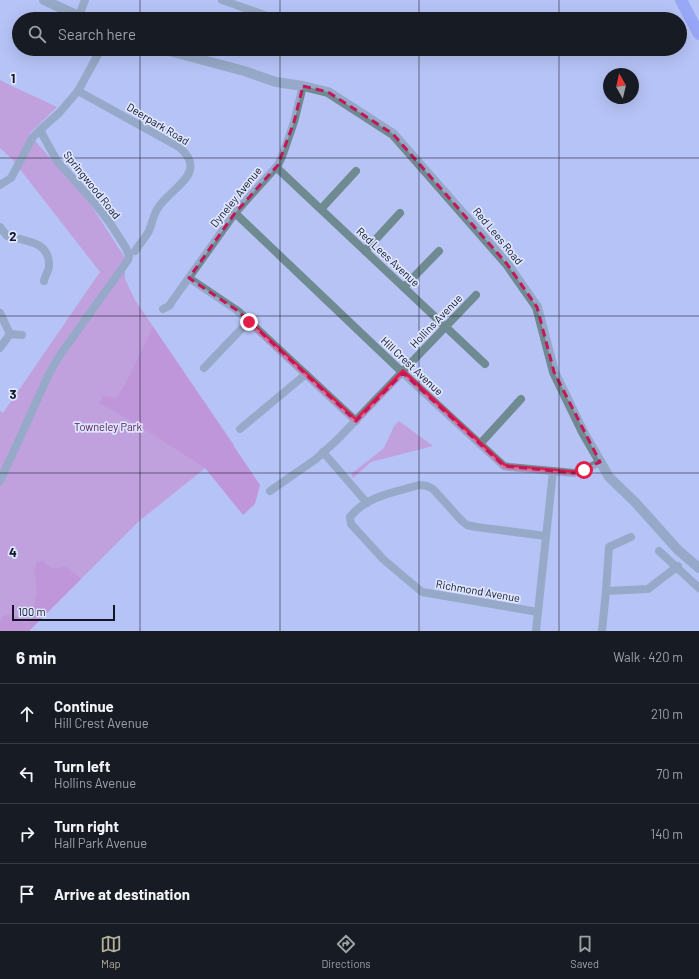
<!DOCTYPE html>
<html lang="en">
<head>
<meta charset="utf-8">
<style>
  body { margin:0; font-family:Barlow,sans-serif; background:#20242c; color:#f1f3f6 }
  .compass { position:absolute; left:603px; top:68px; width:36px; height:36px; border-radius:50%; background:#171b24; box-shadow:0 4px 16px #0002; rotate:352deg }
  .scale { position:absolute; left:12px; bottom:10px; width:103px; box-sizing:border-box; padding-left:4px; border:2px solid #121627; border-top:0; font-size:11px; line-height:14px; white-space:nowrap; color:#121627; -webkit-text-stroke:3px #dee5ff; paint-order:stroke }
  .stop { position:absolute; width:12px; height:12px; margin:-9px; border:3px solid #e11d48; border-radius:50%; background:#fff }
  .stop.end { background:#e11d48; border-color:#fff; box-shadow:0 1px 4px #0008 }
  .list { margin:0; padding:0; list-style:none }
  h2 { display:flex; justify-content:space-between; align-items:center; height:52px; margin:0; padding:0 16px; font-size:17px }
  h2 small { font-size:13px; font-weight:400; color:#9ea1a6 }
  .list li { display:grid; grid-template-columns:26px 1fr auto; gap:12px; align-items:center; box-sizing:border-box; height:60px; padding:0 16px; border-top:1px solid #363941 }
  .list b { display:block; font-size:15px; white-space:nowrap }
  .list p { margin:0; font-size:13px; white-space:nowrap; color:#9ea1a6 }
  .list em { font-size:13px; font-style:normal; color:#9ea1a6 }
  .icon { flex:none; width:22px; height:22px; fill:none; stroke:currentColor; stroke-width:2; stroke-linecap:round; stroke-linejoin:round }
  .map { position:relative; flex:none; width:699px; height:631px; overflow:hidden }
  .search { position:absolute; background:#171b24; box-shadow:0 4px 16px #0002; left:12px; right:12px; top:12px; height:44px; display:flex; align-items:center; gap:10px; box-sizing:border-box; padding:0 14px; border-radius:22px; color:#9ea1a6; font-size:15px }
  .sheet { height:292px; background:#171b24 }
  nav { display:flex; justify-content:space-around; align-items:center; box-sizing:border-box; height:56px; border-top:1px solid #363941; background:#171b24; font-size:11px; color:#9ea1a6 }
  nav a { display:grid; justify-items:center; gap:2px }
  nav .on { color:#b5b09b }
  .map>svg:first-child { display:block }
  .green { fill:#cc77be }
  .forest { fill:#c961b9 }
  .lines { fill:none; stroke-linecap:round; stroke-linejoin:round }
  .stream { stroke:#7387f8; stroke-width:2 }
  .river { stroke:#7387f8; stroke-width:12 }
  .minor { stroke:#6f8a91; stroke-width:8 }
  .tertiary { stroke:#6f8a91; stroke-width:10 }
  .route { stroke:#e11d48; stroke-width:5 }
  .marked { fill:none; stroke:#c2185b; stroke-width:3; stroke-dasharray:8 5; stroke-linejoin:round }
  .grid { fill:none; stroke:#121627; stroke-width:1; stroke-opacity:0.55 }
  .labels { text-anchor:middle; stroke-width:3.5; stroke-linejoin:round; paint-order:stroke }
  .street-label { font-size:11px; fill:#121627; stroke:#dee5ff }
  .park-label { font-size:11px; fill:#5a1951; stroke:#dee5ff }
  .grid-label { font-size:13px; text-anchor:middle; font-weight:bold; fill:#121627; stroke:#dee5ff; stroke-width:3.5; stroke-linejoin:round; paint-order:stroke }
</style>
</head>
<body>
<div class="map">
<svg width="699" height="631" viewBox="0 0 699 631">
  <rect width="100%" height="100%" fill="#b7c3f5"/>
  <g class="green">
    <path d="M0,80C18,90 38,97 57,107L29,134L89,202L125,258V279L135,300L234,445L138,522L29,631H0V411L3,413L100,272L12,159L0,148Z"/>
    <path d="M399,421L433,446L371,462L353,478L351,474L384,448L394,426Z"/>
  </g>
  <g class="forest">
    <path d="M153,327L260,485L255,504L243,515L205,468L135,423L99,403L103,396L116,398L126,383Z"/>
    <path d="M43,561L53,569L65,566L81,579L29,631H0V623L3,616L12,614L25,623L31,621L37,591L34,572L37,562Z"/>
  </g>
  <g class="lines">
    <path class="stream" d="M697,29L699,30"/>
    <path class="river" d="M681,0L699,34"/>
    <g class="minor">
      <path d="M222,0L270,17"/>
      <path d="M79,16L85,0"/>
      <path d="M78,91L179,147C210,173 170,188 158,208C153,215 152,224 149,231C145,238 139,245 135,251"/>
      <path d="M276,167L485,364"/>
      <path d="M0,185L11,178L33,137L40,130"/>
      <path d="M321,209L356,171"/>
      <path d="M235,213L403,373L504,466L509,467L574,473L584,470L600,462"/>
      <path d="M0,227L7,236C25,241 50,241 49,266C49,270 45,276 44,281"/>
      <path d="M365,251L400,213"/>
      <path d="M189,278L238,311L356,421"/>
      <path d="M404,287L439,251"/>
      <path d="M163,309L169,306L173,300L235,213L278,165L283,154L294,122L303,86"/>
      <path d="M0,313L10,334"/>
      <path d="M10,334L22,335"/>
      <path d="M0,348L10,334"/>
      <path d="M204,368L249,321"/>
      <path d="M240,429L306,374"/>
      <path d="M480,444L521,399"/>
      <path d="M323,452L367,503"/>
      <path d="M0,481L49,374L60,355L128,260L129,256L126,248L110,223L93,201L57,161L40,130L59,113L78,91L101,49"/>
      <path d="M270,491L316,459L337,440L476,295"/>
      <path d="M659,551L699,588"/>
      <path d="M606,591L648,589L678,566"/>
      <path d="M538,612L422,592L384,560L351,524L350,517C366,496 396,492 419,485L427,486L433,489L462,521L467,525L476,527L546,536"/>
      <path d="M536,631L553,471"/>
      <path d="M602,631L606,591L609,547L631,537"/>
    </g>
    <g class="tertiary">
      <path d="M44,0L85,19"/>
      <path d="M162,49L244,71L276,82L303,86L328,92L393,134L507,264L537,307L554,372L583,432L609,477L635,502L678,550L699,568"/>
    </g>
  </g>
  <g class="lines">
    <path class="route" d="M249,322L356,421L403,372L504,466L509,467L574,473L584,470"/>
  </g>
  <path d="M0 0H699V631H0ZM303,86L328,92L393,134L507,264L537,307L554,372L600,462L574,473L504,466L403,373L356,421L238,311L189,278L235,213L278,165L294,122Z" fill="#b7c3f5" fill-opacity=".55" fill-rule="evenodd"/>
  <path class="marked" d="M303,86L328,92L393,134L507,264L537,307L554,372L600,462L574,473L504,466L403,373L356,421L238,311L189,278L235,213L278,165L294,122Z"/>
  <path class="grid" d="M140,0V19M280,0V19M419,0V19M559,0V19M140,49V631M280,49V631M419,49V631M559,49V631M0,158H699M0,316H699M0,473H699"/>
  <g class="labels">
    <g class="street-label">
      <text transform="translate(158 124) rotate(31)" y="4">Deerpark Road</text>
      <text transform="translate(92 185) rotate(51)" y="4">Springwood Road</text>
      <text transform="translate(236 197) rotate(-51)" y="4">Dyneley Avenue</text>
      <text transform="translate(498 236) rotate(50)" y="4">Red Lees Road</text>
      <text transform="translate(388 257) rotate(43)" y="4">Red Lees Avenue</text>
      <text transform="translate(436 321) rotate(-46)" y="4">Hollins Avenue</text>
      <text transform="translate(412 366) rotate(43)" y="4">Hill Crest Avenue</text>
      <text transform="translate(478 591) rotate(10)" y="4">Richmond Avenue</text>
    </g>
    <g class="park-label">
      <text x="108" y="431">Towneley Park</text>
    </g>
  </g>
  <g class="grid-label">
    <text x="13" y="83">1</text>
    <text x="13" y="241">2</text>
    <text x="13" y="399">3</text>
    <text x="13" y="557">4</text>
  </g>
</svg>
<svg class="compass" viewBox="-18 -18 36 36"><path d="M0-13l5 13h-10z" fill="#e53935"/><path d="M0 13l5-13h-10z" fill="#9ea1a6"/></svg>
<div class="scale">100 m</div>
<div class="stop" style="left:584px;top:470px"></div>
<div class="stop end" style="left:249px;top:322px"></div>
<div class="search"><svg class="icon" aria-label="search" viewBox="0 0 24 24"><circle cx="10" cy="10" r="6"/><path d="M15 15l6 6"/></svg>Search here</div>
</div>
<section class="sheet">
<h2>6 min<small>Walk · 420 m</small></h2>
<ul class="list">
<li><svg class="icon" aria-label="ahead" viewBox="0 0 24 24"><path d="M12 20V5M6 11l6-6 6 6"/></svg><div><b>Continue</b><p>Hill Crest Avenue</p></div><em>210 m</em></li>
<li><svg class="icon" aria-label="left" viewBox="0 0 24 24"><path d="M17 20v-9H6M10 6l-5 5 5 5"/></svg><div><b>Turn left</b><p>Hollins Avenue</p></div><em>70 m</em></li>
<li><svg class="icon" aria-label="right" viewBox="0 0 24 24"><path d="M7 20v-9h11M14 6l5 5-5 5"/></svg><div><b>Turn right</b><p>Hall Park Avenue</p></div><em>140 m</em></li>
<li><svg class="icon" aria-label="arrive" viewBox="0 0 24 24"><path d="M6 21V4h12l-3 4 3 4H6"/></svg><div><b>Arrive at destination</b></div></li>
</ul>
</section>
<nav>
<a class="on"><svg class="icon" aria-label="map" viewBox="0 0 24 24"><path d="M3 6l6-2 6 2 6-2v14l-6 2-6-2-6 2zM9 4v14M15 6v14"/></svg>Map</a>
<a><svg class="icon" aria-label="directions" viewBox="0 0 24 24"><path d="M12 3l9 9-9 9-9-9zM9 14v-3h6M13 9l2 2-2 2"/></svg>Directions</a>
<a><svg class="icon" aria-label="saved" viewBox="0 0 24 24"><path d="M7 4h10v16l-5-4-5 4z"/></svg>Saved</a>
</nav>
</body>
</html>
